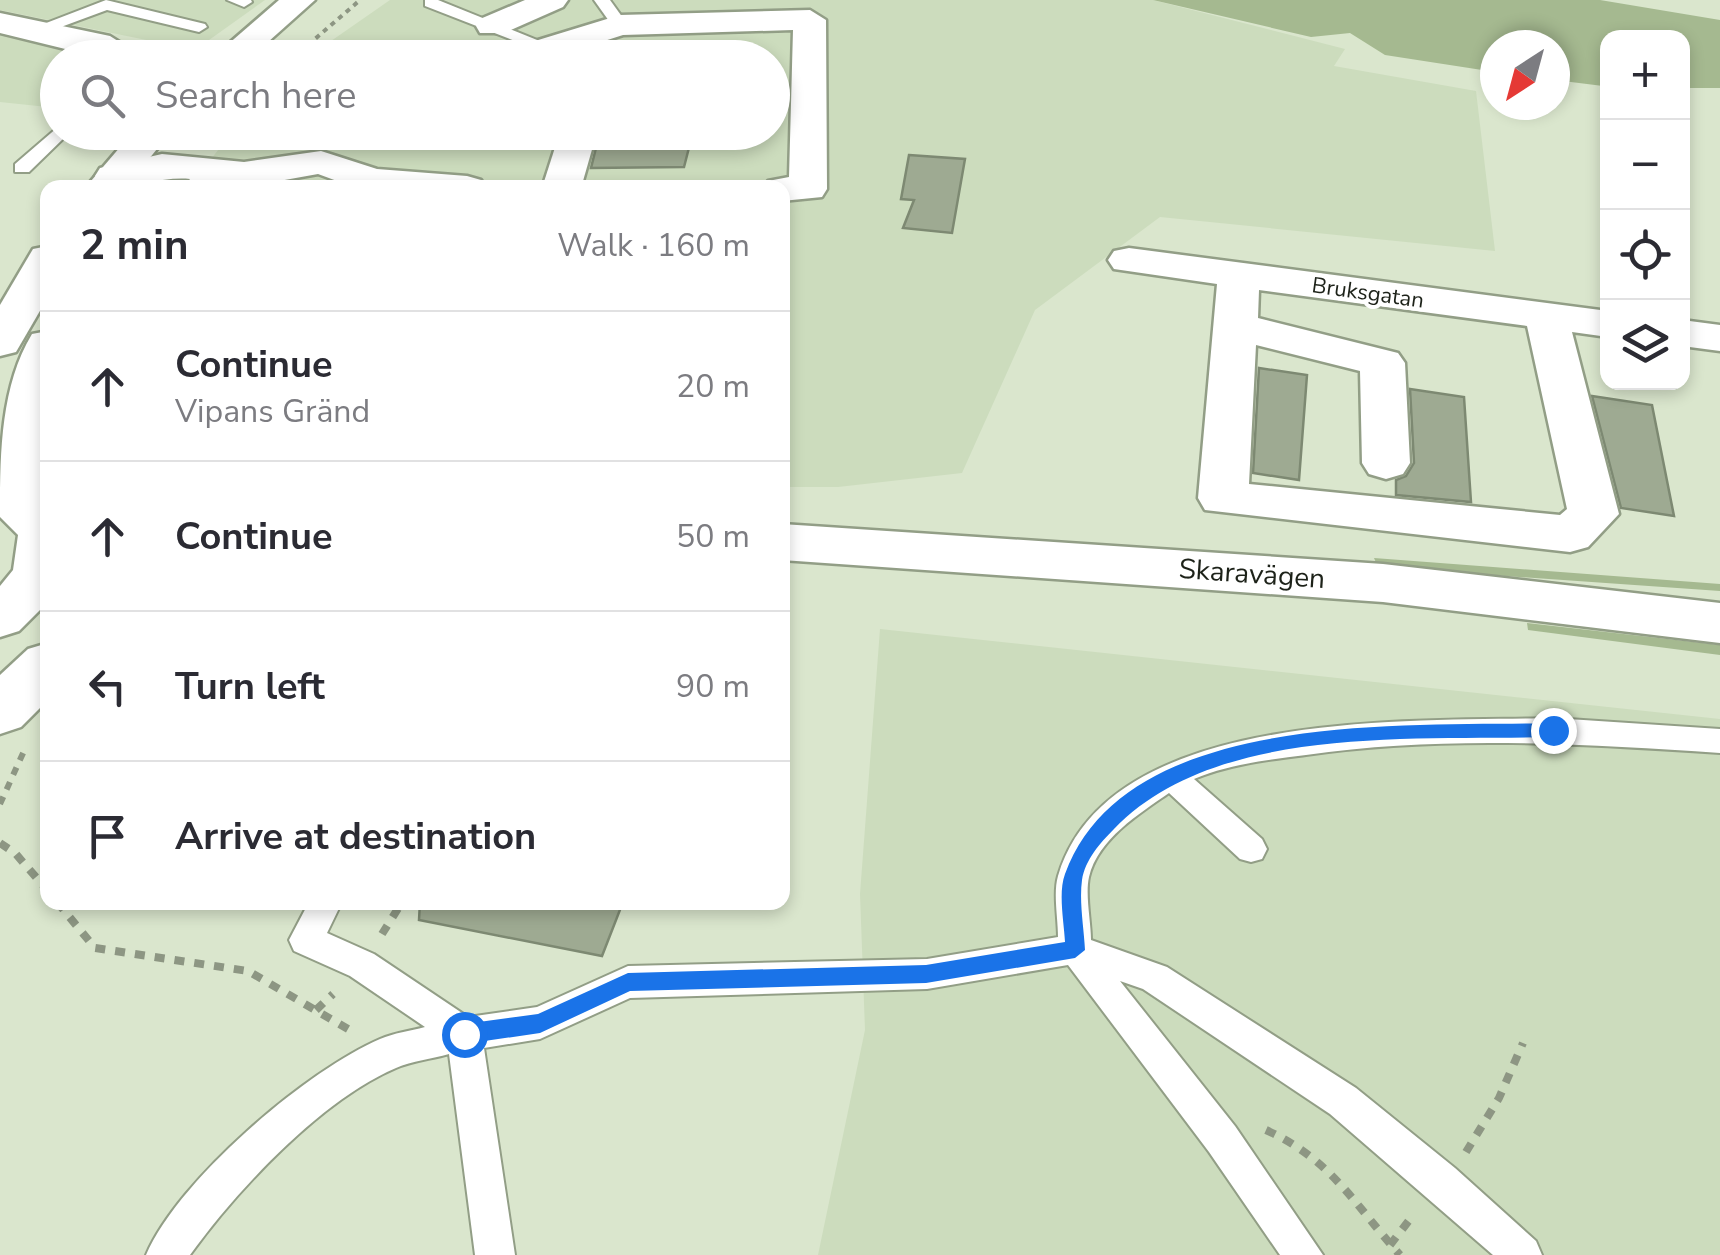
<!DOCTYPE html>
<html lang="en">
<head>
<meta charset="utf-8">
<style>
  body { margin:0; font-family:"Nunito Sans",sans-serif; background:#f7f7f7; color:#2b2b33 }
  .controls { position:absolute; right:30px; top:30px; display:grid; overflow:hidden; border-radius:20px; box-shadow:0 5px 15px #0003 }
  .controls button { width:90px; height:90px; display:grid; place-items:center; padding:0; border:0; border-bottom:2px solid #e1e1e2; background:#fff; color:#2b2b33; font:50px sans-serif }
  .compass { position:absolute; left:1480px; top:30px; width:90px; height:90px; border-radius:50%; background:#fff; box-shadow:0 5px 15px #0003; rotate:216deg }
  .stop { position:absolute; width:30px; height:30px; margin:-22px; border:8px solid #1a73e8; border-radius:50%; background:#fff }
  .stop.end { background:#1a73e8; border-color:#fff; box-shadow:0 2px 10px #0008 }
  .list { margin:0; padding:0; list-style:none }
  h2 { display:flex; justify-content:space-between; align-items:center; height:130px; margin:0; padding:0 40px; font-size:42px }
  h2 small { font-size:32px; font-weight:400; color:#7c7c81 }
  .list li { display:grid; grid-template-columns:65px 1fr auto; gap:30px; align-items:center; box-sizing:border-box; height:150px; padding:0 40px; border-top:2px solid #e1e1e2 }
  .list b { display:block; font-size:38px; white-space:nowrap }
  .list p { margin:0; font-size:32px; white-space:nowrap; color:#7c7c81 }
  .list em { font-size:32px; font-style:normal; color:#7c7c81 }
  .icon { flex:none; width:55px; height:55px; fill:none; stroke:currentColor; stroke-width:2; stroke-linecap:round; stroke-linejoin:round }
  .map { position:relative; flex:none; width:1720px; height:1255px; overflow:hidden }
  .search { position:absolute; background:#fff; box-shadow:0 5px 15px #0003; left:40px; top:40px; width:750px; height:110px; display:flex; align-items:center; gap:25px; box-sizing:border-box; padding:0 35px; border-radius:55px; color:#7c7c81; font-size:38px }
  .panel { position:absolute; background:#fff; box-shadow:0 5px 15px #0003; left:40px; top:180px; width:750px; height:730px; border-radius:20px }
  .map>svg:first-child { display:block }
  .built { fill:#ccdcbd }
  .green { fill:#a5b990 }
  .building { fill:#9eaa92; stroke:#7d8972; stroke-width:2.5 }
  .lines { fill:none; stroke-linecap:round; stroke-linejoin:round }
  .lane-casing { stroke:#929e86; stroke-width:4 }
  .street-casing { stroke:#929e86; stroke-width:5 }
  .secondary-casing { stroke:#929e86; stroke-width:5 }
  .primary-casing { stroke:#929e86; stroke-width:5 }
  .path-far2 { stroke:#8d9683; stroke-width:4; stroke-dasharray:5 5; stroke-linecap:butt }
  .path-far1 { stroke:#8d9683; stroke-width:6; stroke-dasharray:8 8; stroke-linecap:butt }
  .path { stroke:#8d9683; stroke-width:8; stroke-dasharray:10 10; stroke-linecap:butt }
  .lane { fill:#fff; fill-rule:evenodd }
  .street { fill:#fff; fill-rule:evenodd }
  .secondary { fill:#fff; fill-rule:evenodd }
  .primary { fill:#fff; fill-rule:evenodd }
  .route { fill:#1a73e8 }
  .labels { text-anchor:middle; stroke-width:8; stroke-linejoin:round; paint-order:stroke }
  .far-street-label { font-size:22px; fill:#1d2219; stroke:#fff }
  .street-label { font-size:28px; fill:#1d2219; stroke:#fff }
</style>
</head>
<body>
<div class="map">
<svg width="1720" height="1255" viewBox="0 0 1720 1255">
  <rect width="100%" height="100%" fill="#dae6cd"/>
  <g class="built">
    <path d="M0,0H265L195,50L0,10Z"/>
    <path d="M390,0H1153L1345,49L1334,66L1476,91L1495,251L1160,217L1035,310L962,473L838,487H783L782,188H189L231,133L772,132V58L308,57Z"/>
    <path d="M0,34L86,52L84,57L58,58L57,108L0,102Z"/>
    <path d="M880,629L1720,719V1255H818L865,1030L860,894Z"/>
  </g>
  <g class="green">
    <path d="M1153,0H1600L1720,20V88H1683L1682,38H1608L1607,86H1603L1555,80V45H1495V72L1385,55L1350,33L1311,37Z"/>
    <path d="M1374,558L1720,584V591L1378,567Z"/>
    <path d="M1527,623L1720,645V655L1528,630Z"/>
  </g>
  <g class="building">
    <path d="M600,132H693L684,167L591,168Z"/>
    <path d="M909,155L965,159L952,233L903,228L914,200L901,199Z"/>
    <path d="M1259,368L1307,375L1299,480L1253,473Z"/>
    <path d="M1410,389L1464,397L1471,502L1396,495V480L1406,476L1414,463Z"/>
    <path d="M1592,396L1652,405L1674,516L1621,508Z"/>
    <path d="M420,902H623L602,956L419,920Z"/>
  </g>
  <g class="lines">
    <defs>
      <g id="lane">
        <path d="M106,0L205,24L207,27L199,32L107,10L42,34L28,30Z"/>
        <path d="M227,0H251L252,2L244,7Z"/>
        <path d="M425,0H438L552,46L538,50L425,6Z"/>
        <path d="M594,0H610L628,25L626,28H614Z"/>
        <path d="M58,127V132H68L66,136L29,172H15V164Z"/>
        <path d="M346,132H365L369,140L353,144Z"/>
        <path d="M1553,718L1720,729V753C1582,744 1443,735 1306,755C1267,760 1230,764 1194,779L1262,839L1267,849L1262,859L1251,862L1240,859L1169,793C1139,814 1098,839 1089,877C1085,895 1091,921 1091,940L1167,967L1356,1088L1455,1168L1536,1241L1542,1255H1493L1330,1114L1143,989L1120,981L1235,1126L1323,1255H1280L1209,1152L1068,965L927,989L630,998L540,1039L484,1048L515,1255H475L449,1054C432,1059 412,1061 396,1068C321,1100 237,1190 190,1255H146C178,1180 306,1071 380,1039C394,1033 410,1031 425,1027L350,976L294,951L289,940L309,902H342L327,933L374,954L468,1017L537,1007L628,966L927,959L1058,937C1058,918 1053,893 1058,876C1108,706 1414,722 1553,718Z"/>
      </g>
      <g id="street">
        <path d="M525,0H568L563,7L504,33H480L476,26L480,19Z"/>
        <path d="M810,10L826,20L827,189L822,197L782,201V188H764L768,181L789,177L793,30L623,35L551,58H497L502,51L620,15Z"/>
        <path d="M0,13L110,36L137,53L134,58H102L0,33Z"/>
        <path d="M560,132H597L581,188H542Z"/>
        <path d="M321,151L377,169L467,176L481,180L486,188H356L318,174L240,188H183L190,179C159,176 127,191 100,184L95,176L100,168L162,154L244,162Z"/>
        <path d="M1129,248L1608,311V337L1572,332L1619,514L1588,547L1570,552L1205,510L1198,498L1217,284L1114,269L1108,260L1114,251ZM1259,290L1527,326L1567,509L1560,515L1249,484L1256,345L1360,371L1362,463L1369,474L1386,479L1403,474L1410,463L1405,363L1398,353L1258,318Z"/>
        <path d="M1682,320L1720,325V351L1682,346Z"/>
      </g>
      <path id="secondary" d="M48,643V700L21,727L0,734V675L28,649Z"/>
      <g id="primary">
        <path d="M279,0H315L250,58H212Z"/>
        <path d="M133,132H171L125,188H85Z"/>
        <path d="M48,246V297L16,352L0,356V305L33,249Z"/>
        <path d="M48,331V445L40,494L48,500V602L19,631L0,637V586L13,570L18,535L0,517C0,456 0,387 32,334Z"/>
        <path d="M782,524L1383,564L1720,603V643L1383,602L782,560Z"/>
      </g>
    </defs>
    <use href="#lane" class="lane-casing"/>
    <use href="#street" class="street-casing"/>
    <use href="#secondary" class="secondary-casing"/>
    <use href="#primary" class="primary-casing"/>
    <path class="path-far2" d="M293,58L360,0"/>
    <path class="path-far1" d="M0,804L24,751"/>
    <g class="path">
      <path d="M0,843L15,853L48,891"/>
      <path d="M57,902L95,948L248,971L348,1029"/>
      <path d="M382,934L402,902"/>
      <path d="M316,1010L333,994"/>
      <path d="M1266,1130C1332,1160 1354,1204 1400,1255"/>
      <path d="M1466,1152L1499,1098L1523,1043"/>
      <path d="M1390,1245L1414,1214"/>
    </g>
    <use href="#lane" class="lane"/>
    <use href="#street" class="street"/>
    <use href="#secondary" class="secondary"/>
    <use href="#primary" class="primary"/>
  </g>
  <path class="route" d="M1553,723L1562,730L1553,737C1416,741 1216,723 1114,829C1100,843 1085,860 1082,880C1079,902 1084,928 1085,950L1075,958L926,983L630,991L540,1033L464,1044L454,1034L464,1024L538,1014L628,973L926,965L1065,942C1064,922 1058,893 1065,874C1126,707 1410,727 1553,723Z"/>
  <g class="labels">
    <g class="far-street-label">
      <text transform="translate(1368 292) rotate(8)" y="8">Bruksgatan</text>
    </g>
    <g class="street-label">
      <text transform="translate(1252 573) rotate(4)" y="10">Skaravägen</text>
    </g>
  </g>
</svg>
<div class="controls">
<button>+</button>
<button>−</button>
<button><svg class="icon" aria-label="locate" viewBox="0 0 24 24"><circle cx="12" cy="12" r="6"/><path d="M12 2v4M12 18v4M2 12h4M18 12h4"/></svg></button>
<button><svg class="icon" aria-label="layers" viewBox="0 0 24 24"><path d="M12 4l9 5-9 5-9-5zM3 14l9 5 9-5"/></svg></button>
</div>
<svg class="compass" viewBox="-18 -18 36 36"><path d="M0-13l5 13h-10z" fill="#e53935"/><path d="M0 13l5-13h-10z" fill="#7c7c81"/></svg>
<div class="stop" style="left:464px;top:1034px"></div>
<div class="stop end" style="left:1553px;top:730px"></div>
<div class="search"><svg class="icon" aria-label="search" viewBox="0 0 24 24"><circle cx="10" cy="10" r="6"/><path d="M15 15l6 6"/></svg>Search here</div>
<section class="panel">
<h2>2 min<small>Walk · 160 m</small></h2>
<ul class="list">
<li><svg class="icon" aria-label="ahead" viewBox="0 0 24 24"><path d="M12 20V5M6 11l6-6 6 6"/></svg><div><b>Continue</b><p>Vipans Gränd</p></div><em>20 m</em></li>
<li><svg class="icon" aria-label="ahead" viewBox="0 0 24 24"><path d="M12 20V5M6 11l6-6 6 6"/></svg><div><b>Continue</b></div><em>50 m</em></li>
<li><svg class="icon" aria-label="left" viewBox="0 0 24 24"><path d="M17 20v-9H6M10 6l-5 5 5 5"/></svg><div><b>Turn left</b></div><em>90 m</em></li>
<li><svg class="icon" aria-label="arrive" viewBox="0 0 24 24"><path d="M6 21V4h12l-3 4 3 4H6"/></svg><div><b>Arrive at destination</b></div></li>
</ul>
</section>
</div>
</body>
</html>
